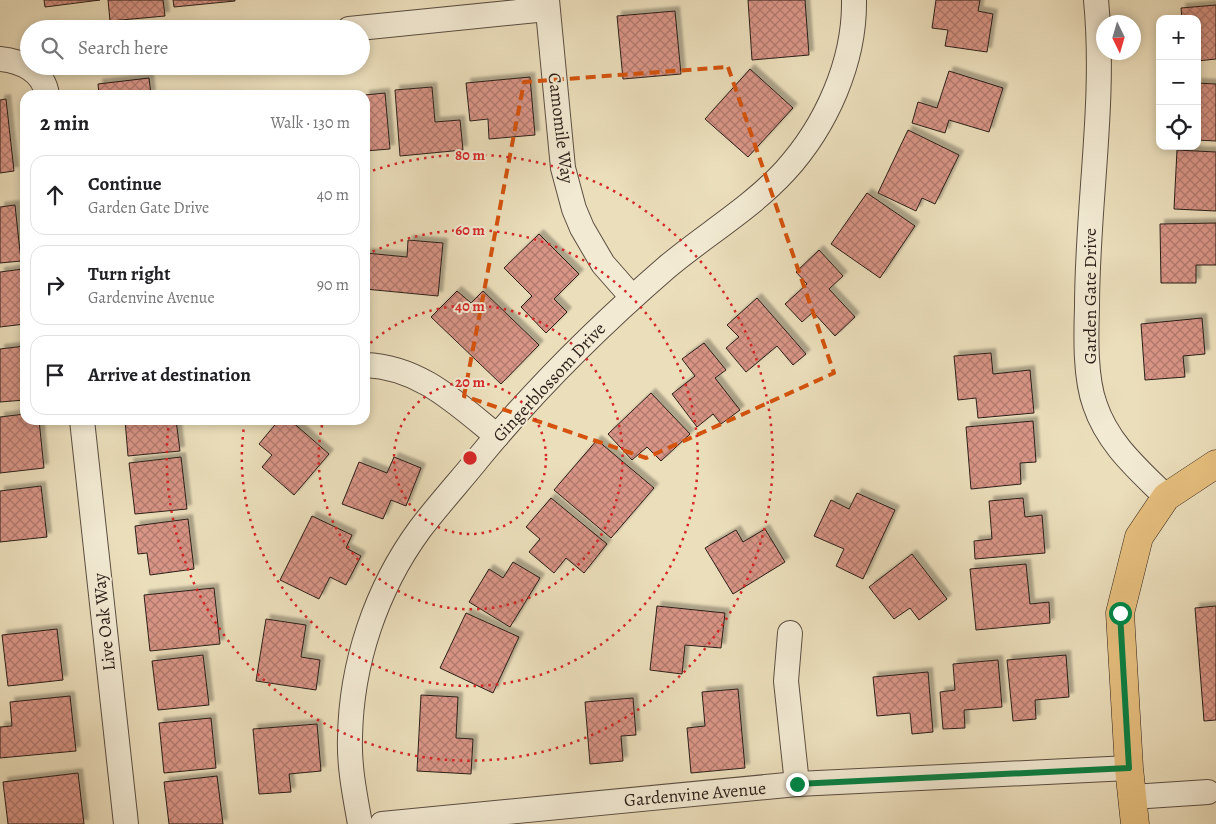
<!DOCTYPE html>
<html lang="en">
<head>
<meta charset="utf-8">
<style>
  body { margin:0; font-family:Alegreya,serif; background:#f2f2f2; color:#202124 }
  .controls { position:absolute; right:15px; top:15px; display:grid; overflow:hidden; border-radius:10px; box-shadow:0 2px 8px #0003 }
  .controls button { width:45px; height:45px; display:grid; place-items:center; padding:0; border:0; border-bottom:1px solid #e0e0e0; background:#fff; color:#202124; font:25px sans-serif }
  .compass { position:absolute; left:1096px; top:15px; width:45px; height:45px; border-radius:50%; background:#fff; box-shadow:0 2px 8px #0003; rotate:175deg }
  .stop { position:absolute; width:15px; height:15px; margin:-11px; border:4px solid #0b8043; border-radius:50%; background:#fff }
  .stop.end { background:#0b8043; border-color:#fff; box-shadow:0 1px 5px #0008 }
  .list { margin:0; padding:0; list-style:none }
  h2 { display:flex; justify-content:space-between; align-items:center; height:65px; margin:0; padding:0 20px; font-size:21px }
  h2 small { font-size:16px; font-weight:400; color:#757577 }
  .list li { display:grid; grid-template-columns:32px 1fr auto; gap:15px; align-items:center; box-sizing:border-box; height:80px; margin:0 10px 10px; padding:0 10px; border:1px solid #e0e0e0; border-radius:15px }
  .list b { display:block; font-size:19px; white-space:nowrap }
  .list p { margin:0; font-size:16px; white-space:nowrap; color:#757577 }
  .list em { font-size:16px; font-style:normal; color:#757577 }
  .icon { flex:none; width:28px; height:28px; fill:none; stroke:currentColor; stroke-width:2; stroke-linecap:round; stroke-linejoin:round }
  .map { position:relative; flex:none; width:1216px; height:824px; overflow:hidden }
  .search { position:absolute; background:#fff; box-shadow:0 2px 8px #0003; left:20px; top:20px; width:350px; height:55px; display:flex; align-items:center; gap:12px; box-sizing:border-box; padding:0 18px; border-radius:28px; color:#757577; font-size:19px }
  .panel { position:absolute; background:#fff; box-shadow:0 2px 8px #0003; left:20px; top:90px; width:350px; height:335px; border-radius:15px }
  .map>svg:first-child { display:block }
  .building { fill:url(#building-cross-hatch); stroke:#2b1e18; filter:url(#shadow) }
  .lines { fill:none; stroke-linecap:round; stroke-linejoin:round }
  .minor-casing { stroke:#5b4e41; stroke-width:26 }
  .major-casing { stroke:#2b1e18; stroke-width:29 }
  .minor { stroke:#f2ead3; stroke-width:24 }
  .major { stroke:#e6bf7e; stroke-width:28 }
  .route { stroke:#0b8043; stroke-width:6 }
  .marked { fill:none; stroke:#d5530d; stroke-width:4; stroke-dasharray:10 6; stroke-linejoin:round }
  .ring { fill:none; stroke:#d62828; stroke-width:2.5; stroke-dasharray:2.5 5 }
  .labels { text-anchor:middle; stroke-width:4; stroke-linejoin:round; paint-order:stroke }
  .street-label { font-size:18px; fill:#2b1e18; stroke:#f2ead3 }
  .centre { fill:#d62828; stroke:#f2ead3; stroke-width:2.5 }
  .ring-label { font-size:15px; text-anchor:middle; font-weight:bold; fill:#d62828; stroke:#f2ead3; stroke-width:4; stroke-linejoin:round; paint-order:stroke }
</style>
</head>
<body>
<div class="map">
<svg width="1216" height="824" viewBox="0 0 1216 824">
  <defs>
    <pattern id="building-cross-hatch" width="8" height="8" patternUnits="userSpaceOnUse" patternTransform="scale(1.25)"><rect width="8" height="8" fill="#d99586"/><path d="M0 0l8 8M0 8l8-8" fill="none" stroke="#b0796d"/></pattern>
    <filter id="shadow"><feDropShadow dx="4.5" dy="-4.5" stdDeviation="1" flood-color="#0004"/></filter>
  </defs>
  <rect width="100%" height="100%" fill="#ebdebb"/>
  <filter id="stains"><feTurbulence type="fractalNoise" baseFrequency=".004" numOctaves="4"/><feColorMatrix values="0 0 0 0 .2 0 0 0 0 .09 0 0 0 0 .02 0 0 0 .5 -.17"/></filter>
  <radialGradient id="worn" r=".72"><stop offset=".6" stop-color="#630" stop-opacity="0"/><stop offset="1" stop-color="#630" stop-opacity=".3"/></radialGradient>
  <g class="building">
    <path d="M44,0H100L45,7Z"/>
    <path d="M108,0H163L165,16L110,21Z"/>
    <path d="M173,0H235V1L174,7Z"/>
    <path d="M748,0H805L809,55L752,60Z"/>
    <path d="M936,0H980L978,11L993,14L987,52L945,46L948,30L932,28Z"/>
    <path d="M1216,5V59L1197,61V19H1182L1181,8Z"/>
    <path d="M675,11L681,74L623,79L617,16Z"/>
    <path d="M750,69L793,108L748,157L705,119Z"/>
    <path d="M949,71L1003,88L989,132L949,120L945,133L912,123L918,102L937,108Z"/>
    <path d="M530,77L535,135L489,139L488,119L470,121L466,83Z"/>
    <path d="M149,78L151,95H99L98,84Z"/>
    <path d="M1197,83L1216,84V141L1197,140Z"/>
    <path d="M432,87L435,122L460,120L463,150L400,156L395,90Z"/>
    <path d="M385,93L390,149L365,151V95Z"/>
    <path d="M6,99L14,171L0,173V100Z"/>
    <path d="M908,130L959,155L935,204L922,198L916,211L878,193Z"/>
    <path d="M1177,150L1216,152V211L1174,209Z"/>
    <path d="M867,193L915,226L880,278L831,244Z"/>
    <path d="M15,205L21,261L0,263V207Z"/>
    <path d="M1216,223V265H1196V283H1161L1160,224Z"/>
    <path d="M539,234L579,274L554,299L567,312L546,333L521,307L532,296L504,268Z"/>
    <path d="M408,240L443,243L438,296L365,289L366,253L407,257Z"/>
    <path d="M819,250L843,276L829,289L855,317L835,336L813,312L802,322L785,304L807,284L796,272Z"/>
    <path d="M23,269L25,324L0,327V272Z"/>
    <path d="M457,291L471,303L483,291L539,345L501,384L431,317Z"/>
    <path d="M757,298L806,354L793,365L777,346L746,372L726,348L739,337L727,325Z"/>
    <path d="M1202,318L1205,354L1183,356L1185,377L1145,380L1141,324Z"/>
    <path d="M704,343L726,370L715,378L740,410L721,424L713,414L697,427L672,394L695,376L682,359Z"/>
    <path d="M25,346V400L0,402V349Z"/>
    <path d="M991,353L993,374L1030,370L1034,413L978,418L976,398L958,400L954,356Z"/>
    <path d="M651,393L690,434L661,461L647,447L632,460L608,434Z"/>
    <path d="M25,414V420H39L44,468L0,473V417Z"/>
    <path d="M125,420H176L180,451L128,456Z"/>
    <path d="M279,420H290L329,454L294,495L262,467L272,455L259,444Z"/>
    <path d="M1033,421L1036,462L1020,463L1021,484L971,489L966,427Z"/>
    <path d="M597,440L654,488L611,538L554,490Z"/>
    <path d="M181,457L187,509L135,514L129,463Z"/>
    <path d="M394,457L421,468L406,506L391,500L383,519L342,504L359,462L387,473Z"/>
    <path d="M41,486L47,537L0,542V491Z"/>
    <path d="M857,493L895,510L863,579L836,566L844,549L814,536L831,500L849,509Z"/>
    <path d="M551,498L607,544L584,573L566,558L554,573L529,552L540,539L526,527Z"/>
    <path d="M1023,498L1025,517L1042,515L1045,553L975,559L974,541L992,539L989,501Z"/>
    <path d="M312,516L352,535L346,548L361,556L346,585L330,577L319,599L280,580Z"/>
    <path d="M188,519L194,569L150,575L147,553L138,554L135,526Z"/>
    <path d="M765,529L785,562L733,594L705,548L736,530L743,542Z"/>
    <path d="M912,554L947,599L919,620L910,608L894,619L869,587Z"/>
    <path d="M513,562L540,578L510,627L469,602L489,569L503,578Z"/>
    <path d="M1026,564L1030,604L1049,602L1050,623L976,630L970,569Z"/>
    <path d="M214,588L220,644L150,651L144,595Z"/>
    <path d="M657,606L725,613L721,648L685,645L682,674L650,670Z"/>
    <path d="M1216,606V720L1204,721L1195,608Z"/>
    <path d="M466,613L519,637L493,693L440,668Z"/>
    <path d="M266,619L306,625L301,657L320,660L316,690L256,681Z"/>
    <path d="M57,629L63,680L8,686L2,635Z"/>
    <path d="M203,655L209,705L158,710L152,661Z"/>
    <path d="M1066,655L1069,697L1035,700L1036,719L1013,721L1007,660Z"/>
    <path d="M998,660L1002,707L964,710L965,728L943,729L940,692L955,690L953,664Z"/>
    <path d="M928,672L933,732L912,734L910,713L877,716L873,677Z"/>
    <path d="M738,689L745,768L691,773L687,728L705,726L702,692Z"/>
    <path d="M421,695L458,697L456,738L473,739L471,774L417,771Z"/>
    <path d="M70,696L76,751L0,758V727L12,726L10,702Z"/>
    <path d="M633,698L636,735L621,736L623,761L590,764L585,702Z"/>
    <path d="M211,718L216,768L164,773L159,723Z"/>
    <path d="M317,724L321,771L289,774L291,792L259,794L253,729Z"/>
    <path d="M78,773L84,824H8L3,782Z"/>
    <path d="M217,776L223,824H169L164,782Z"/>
  </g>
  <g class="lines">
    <defs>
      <g id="minor">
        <path d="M547,0L563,168L574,209L582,228L603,264L632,297"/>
        <path d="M1096,0C1106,102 1087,205 1087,307C1086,336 1085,378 1095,405C1108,444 1138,469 1166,497"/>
        <path d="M349,29L547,9"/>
        <path d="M0,59C21,61 44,71 47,95"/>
        <path d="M365,365C420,367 456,403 497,436"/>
        <path d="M82,420L126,824"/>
        <path d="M790,633L786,681L797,784"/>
        <path d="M1132,797L1208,792"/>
        <path d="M360,824C355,796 349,767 350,738C351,664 376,589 420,529C439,504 461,480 481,455C538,386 600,325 667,267C705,235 751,208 785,171C826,126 855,62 854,0"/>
        <path d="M382,824L797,784L1129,768"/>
      </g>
      <path id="major" d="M1135,824L1129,768L1120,613L1139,537L1166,497L1216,464"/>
    </defs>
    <use href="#minor" class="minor-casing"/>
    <use href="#major" class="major-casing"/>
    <use href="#minor" class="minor"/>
    <use href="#major" class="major"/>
  </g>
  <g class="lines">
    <path class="route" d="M797,784L1129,768L1120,613"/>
  </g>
  <path class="marked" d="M728,67L834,373L646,458L464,396L524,82Z"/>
  <g class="ring">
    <circle cx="470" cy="458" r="76"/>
    <path d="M365 348A152 152 0 1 1 323 421"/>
    <path d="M366 255A228 228 0 1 1 245 420"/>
    <path d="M366 173A303 303 0 1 1 169 421"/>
  </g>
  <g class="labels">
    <g class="street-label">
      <text transform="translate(561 128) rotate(83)" y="6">Camomile Way</text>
      <text transform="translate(1090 296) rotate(-90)" y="6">Garden Gate Drive</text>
      <text transform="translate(549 382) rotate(-47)" y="6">Gingerblossom Drive</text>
      <text transform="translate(104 622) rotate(-96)" y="6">Live Oak Way</text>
      <text transform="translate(695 794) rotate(-5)" y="6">Gardenvine Avenue</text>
    </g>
  </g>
  <circle cx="470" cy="458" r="8" class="centre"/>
  <g class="ring-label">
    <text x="470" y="160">80 m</text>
    <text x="470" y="235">60 m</text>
    <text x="470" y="311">40 m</text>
    <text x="470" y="387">20 m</text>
  </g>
  <rect width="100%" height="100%" filter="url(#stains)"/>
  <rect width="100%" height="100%" fill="url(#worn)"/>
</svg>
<div class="controls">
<button>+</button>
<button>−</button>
<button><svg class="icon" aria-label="locate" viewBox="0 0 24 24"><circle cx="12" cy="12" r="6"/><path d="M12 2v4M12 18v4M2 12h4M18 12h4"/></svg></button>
</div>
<svg class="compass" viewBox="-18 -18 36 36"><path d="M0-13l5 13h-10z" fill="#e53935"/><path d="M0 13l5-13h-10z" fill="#757577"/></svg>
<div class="stop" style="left:1120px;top:613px"></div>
<div class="stop end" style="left:797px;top:784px"></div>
<div class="search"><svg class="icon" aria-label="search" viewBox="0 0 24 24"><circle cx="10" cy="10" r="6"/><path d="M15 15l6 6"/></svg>Search here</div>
<section class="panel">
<h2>2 min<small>Walk · 130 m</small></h2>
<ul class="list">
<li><svg class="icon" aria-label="ahead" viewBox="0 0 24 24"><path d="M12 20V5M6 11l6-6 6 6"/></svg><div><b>Continue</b><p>Garden Gate Drive</p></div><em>40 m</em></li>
<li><svg class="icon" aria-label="right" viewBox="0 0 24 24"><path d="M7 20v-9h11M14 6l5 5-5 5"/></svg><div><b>Turn right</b><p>Gardenvine Avenue</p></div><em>90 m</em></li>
<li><svg class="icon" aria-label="arrive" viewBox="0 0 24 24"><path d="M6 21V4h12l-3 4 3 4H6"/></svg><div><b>Arrive at destination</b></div></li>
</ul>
</section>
</div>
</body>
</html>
